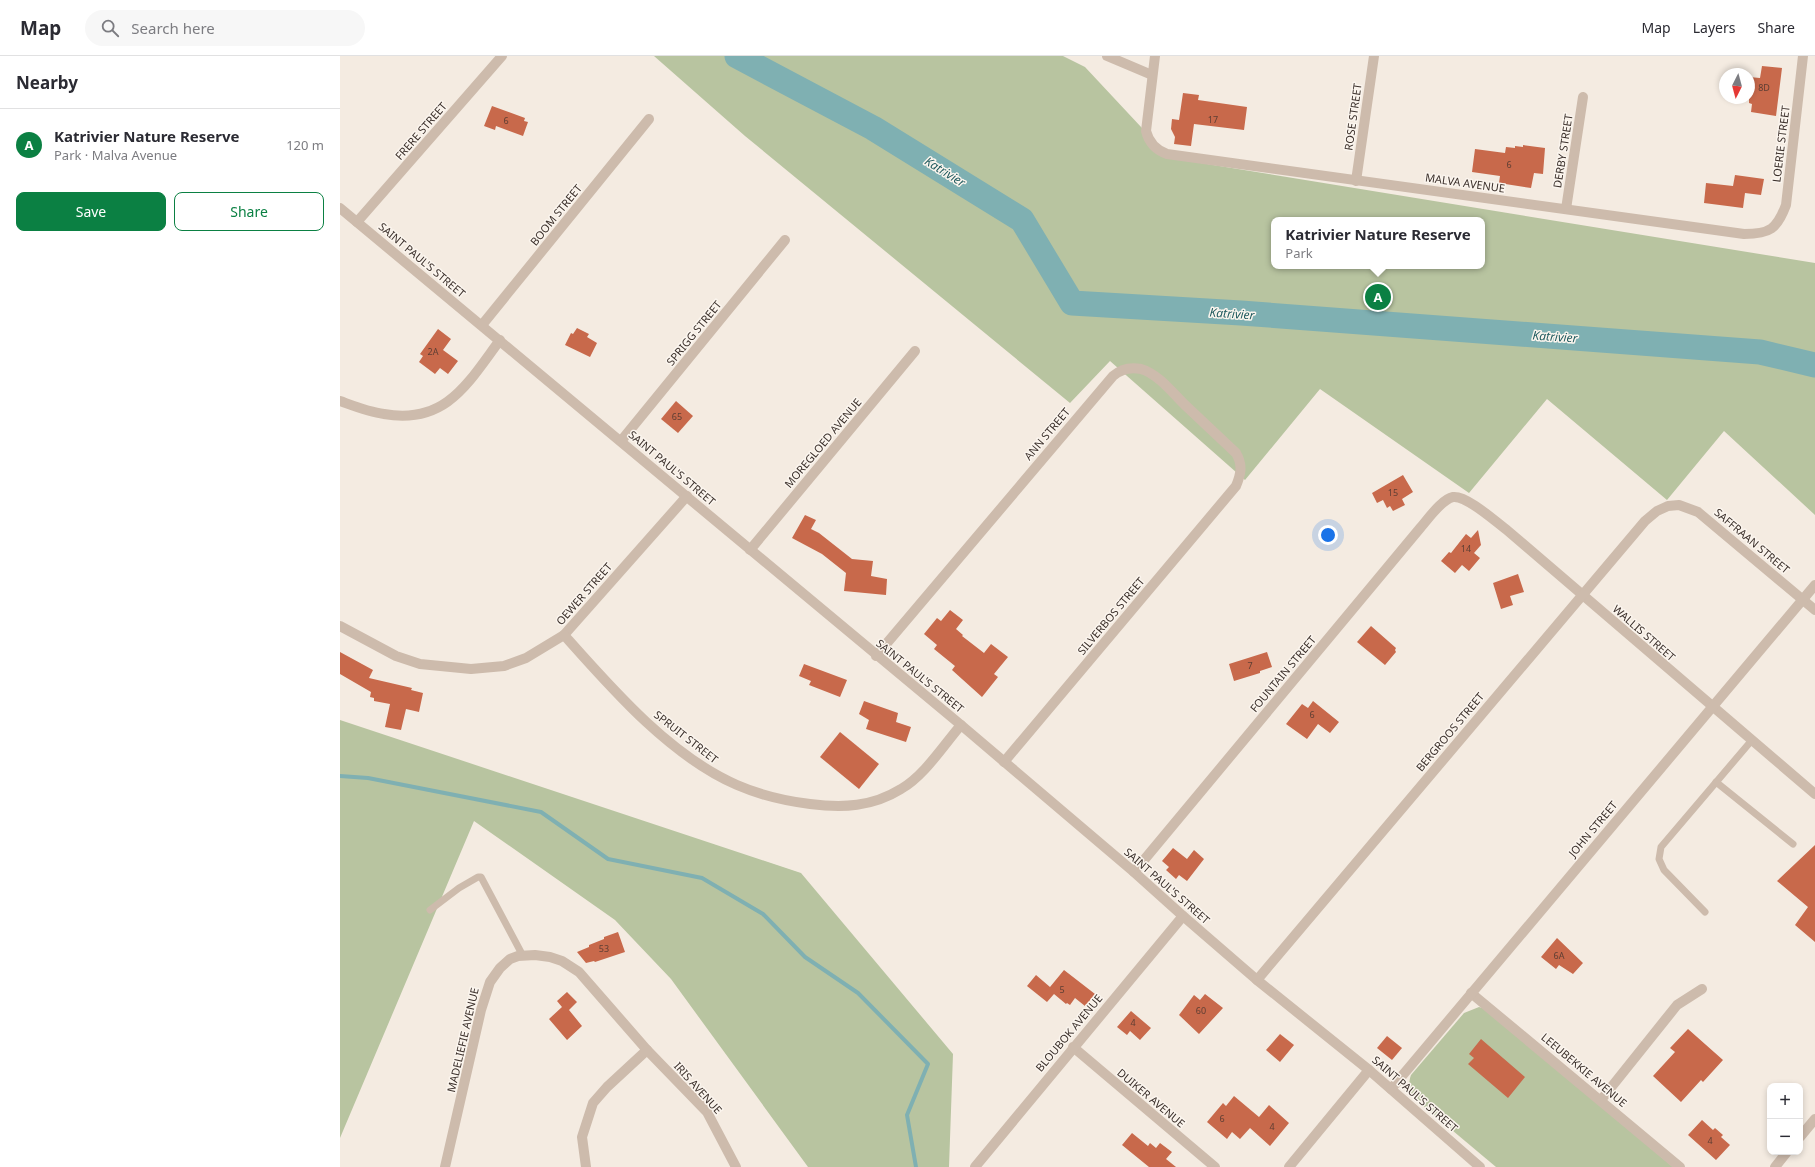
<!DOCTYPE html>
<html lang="en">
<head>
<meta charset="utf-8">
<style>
  body { margin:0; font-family:"Noto Sans",sans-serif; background:#f7f7f7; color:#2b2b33 }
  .controls { position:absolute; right:12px; bottom:12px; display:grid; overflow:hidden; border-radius:8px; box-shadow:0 2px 6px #0003 }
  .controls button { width:36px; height:36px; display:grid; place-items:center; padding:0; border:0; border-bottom:1px solid #e1e1e2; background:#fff; color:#2b2b33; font:20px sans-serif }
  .compass { position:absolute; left:1379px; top:12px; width:36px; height:36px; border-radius:50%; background:#fff; box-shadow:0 2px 6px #0003; rotate:186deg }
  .you { position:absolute; left:988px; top:479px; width:14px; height:14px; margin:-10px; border:3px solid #fff; border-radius:50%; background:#1a73e8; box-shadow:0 0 0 6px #1a73e833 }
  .badge { display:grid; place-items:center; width:26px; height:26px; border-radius:50%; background:#0b8043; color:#fff; font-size:13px; font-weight:700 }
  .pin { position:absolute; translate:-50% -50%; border:2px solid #fff; box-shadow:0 1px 4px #0006 }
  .popup { position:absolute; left:931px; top:161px; width:214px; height:52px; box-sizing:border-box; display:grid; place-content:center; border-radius:8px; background:#fff; filter:drop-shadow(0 1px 3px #0005); font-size:13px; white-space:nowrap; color:#7c7c81 }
  .popup b { font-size:15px; color:#2b2b33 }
  .popup::after { content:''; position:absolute; left:50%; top:100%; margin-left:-8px; border:8px solid transparent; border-top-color:#fff }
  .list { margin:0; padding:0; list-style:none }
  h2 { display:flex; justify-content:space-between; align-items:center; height:52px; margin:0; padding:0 16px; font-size:17px }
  h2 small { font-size:13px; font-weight:400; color:#7c7c81 }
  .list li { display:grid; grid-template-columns:26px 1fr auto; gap:12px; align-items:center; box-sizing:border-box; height:72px; padding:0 16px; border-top:1px solid #e1e1e2 }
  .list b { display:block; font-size:15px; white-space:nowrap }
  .list p { margin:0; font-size:13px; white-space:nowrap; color:#7c7c81 }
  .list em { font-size:13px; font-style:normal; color:#7c7c81 }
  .actions { display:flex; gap:8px; padding:12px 16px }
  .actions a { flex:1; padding:9px 0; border:1px solid #0b8043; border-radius:8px; text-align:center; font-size:14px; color:#0b8043 }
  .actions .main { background:#0b8043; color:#fff }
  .icon { flex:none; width:22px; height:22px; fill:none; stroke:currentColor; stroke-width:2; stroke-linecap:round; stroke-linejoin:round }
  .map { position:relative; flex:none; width:1475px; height:1111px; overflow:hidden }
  header { display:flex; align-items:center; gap:24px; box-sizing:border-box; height:56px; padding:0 20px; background:#fff; border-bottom:1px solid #e1e1e2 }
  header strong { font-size:19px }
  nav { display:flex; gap:22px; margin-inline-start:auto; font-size:14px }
  .search { width:280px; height:36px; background:#f7f7f7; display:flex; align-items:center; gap:10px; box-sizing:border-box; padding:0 14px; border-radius:22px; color:#7c7c81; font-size:15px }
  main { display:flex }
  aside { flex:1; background:#fff }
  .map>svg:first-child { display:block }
  .green { fill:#b8c4a0; fill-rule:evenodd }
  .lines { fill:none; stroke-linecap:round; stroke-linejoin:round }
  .stream { stroke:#7fb0b2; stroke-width:4 }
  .river { stroke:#7fb0b2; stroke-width:25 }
  .building { fill:#c8694b }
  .lane { stroke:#cdbbac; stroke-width:7 }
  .street { stroke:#cdbbac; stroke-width:10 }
  .labels { text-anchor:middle; stroke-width:3; stroke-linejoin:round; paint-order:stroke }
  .number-label { font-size:9px; fill:#5e3e33 }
  .street-label { font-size:11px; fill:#3b302b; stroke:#fbf5ee }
  .water-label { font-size:12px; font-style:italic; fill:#1f5a5e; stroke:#fbf5ee }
</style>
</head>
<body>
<header>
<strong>Map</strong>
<div class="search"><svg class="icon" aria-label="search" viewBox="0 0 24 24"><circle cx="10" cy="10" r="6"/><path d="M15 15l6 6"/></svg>Search here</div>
<nav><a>Map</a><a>Layers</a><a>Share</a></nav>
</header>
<main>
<aside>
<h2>Nearby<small></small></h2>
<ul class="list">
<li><span class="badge">A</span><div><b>Katrivier Nature Reserve</b><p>Park · Malva Avenue</p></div><em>120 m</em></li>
</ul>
<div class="actions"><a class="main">Save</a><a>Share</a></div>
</aside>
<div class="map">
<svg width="1475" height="1111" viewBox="0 0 1475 1111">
  <rect width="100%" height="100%" fill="#f4ebe1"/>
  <g class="green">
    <path d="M314,0H723L745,11L830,102L1475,207V459L1384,375L1327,444L1207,343L1129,437L980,333L905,424L770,305L730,347L405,80ZM934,164H1142V210H934Z"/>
    <path d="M0,664L461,817L613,998L609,1111H468L331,923L275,864L134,765L0,1082Z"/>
    <path d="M1139,951L1146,953L1333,1111H1156L1075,1043C1068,1035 1068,1028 1071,1019L1124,957Z"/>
  </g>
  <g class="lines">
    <path class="stream" d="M0,720L28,722L201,756L268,803L362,822L423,858L465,901L518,937L588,1008L567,1059L576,1111"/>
    <path class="river" d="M397,0L533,72L682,164L732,247L901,257L1420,296L1475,309"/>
  </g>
  <g class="building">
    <path d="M1422,10L1442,12L1436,60L1411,56L1412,48L1409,47V21L1420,22Z"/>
    <path d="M843,37L859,39L858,44L907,51L904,74L854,68L851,90L834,88L835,81L831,73L832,63L839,64Z"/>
    <path d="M152,50L185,62L184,65L188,66L183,80L156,70L155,74L144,70Z"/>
    <path d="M1183,89L1205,92L1203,118L1194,117L1191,132L1159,127L1160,120L1132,116L1135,93L1165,97L1166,91L1175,92V90L1183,91Z"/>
    <path d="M1395,119L1424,123L1421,139L1405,137L1403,152L1364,147L1366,127L1393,130Z"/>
    <path d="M237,272L249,278L247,281L257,287L250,301L225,289L231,277L233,278Z"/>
    <path d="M98,273L111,283L103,294L118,305L108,318L100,312L95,318L79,306L83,300L80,298Z"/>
    <path d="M336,345L353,360L338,377L321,363Z"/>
    <path d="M1063,419L1073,436L1062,443L1065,449L1053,455L1050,450L1047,452L1043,444L1037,447L1032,437Z"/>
    <path d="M465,459L476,464L471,473L479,477L512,503L533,505L531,520L547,523L546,539L504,535L506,517L482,498L452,482Z"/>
    <path d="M1138,474L1141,489L1134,497L1140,502L1129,515L1122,509L1115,517L1101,505L1109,496L1111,497L1126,478L1131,482Z"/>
    <path d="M1178,518L1184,536L1170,540L1173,549L1161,553L1153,527Z"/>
    <path d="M610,554L623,564L616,573L623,579L622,580L644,597L651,588L668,601L654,618L658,621L642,641L612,614L615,610L594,593L597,589L584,578L597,562L601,565Z"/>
    <path d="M1031,570L1056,592L1055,594L1056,596L1045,609L1017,586Z"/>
    <path d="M0,596L33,614L29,622L72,632L71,634L83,637L79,656L66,653L61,674L45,671L50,648L34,645V642L30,641L31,636L0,618Z"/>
    <path d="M927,596L932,611L920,615V617L894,625L889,608Z"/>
    <path d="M464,608L507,624L500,641L469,629L471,625L459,620Z"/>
    <path d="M524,645L558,657L556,666L571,671L566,686L526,673L529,664L519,658Z"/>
    <path d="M973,645L999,666L990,677L978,668L967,683L946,668L962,648L968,652Z"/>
    <path d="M500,676L539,708L519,733L480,701Z"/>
    <path d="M1475,789V886L1455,869L1468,851L1437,825Z"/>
    <path d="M833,792L847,803L854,794L864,803L847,825L839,819L836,823L826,814L829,811L822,805Z"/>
    <path d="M278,876L285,896L255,906L254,905L246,907L237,896L249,891V889L264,883V881Z"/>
    <path d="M1217,882L1243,907L1233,918L1219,909L1216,913L1201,901Z"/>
    <path d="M724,914L755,938L745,950L735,942L730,949L727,947L726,948L714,938L707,946L687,930L696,919L710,931Z"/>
    <path d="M227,936L237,946L229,954L242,970L227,984L209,963L222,951L217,945Z"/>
    <path d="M865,938L883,952L859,978L839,959L854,939L860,944Z"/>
    <path d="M791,955L811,972L800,984L790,975L787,979L777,971Z"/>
    <path d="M1348,973L1383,1004L1363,1026L1361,1024L1341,1046L1313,1020L1335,996L1330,992Z"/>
    <path d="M940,978L954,989L940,1006L926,994Z"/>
    <path d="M1047,980L1062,992L1052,1004L1037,992Z"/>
    <path d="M1141,983L1185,1021L1168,1042L1128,1008L1134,1002L1129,998Z"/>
    <path d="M894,1040L919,1061L929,1049L949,1067L930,1090L910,1072L900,1083L892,1076L887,1083L867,1066L883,1047L886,1050Z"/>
    <path d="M1362,1064L1373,1074L1375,1072L1383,1079L1381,1081L1390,1089L1376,1104L1348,1079Z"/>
    <path d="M792,1077L808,1090L810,1087L816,1092L820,1087L832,1096L826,1103L836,1111H809L782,1089Z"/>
  </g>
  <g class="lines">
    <g class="lane">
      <path d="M1376,726L1453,788"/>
      <path d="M90,854L119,832L138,821H141L183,900"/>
      <path d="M1365,856L1324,814L1319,803L1321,791L1412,684"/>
    </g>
    <g class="street">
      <path d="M767,0L812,19"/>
      <path d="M815,0L806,75C809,87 816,94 827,98L1404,178C1430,178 1437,173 1446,149L1463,0"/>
      <path d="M1016,125L1034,0"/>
      <path d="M0,152L621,669L794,816L843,860L917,924L1029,1014L1140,1111"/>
      <path d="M1226,153L1243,41"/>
      <path d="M17,166L162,0"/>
      <path d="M142,269L309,63"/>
      <path d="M0,345C14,350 29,356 44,358C106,369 128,327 160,284"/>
      <path d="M281,385L445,184"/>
      <path d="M410,494L575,295"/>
      <path d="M0,570L56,600L80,608L131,613L164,610L186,602L224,579L347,440"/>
      <path d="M224,579C272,633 330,700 397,729C420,739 445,745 470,748C503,752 532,751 561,733C584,720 603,690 621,669"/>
      <path d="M536,600L773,320C781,313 791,311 801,313C818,318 832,336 844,348C861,364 879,381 896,397C903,409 901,418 896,430L664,706"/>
      <path d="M794,816L1081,471C1088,463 1102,443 1113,441C1127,439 1157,467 1168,475L1475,738"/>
      <path d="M917,924L1305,465L1317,455L1328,450L1339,449L1358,456L1475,554"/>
      <path d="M1131,937L1340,1111"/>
      <path d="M733,991L875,1111"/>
      <path d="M1051,1033L1475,529"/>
      <path d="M1261,1044L1337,949L1362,933"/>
      <path d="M1460,1081L1475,1063"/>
      <path d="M105,1111L141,954L150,926L160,912L170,903L178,900L195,899L210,901L222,905L239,916L307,994L367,1056L396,1111"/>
      <path d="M246,1111L242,1081L253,1047L267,1031L307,994"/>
      <path d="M635,1111L843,860"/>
      <path d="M949,1111L1029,1014"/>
      <path d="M1435,1111L1447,1096"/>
    </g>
  </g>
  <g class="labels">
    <g class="number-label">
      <text x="1424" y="35">8D</text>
      <text x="873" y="67">17</text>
      <text x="166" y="68">6</text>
      <text x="1169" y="112">6</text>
      <text x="93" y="299">2A</text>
      <text x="337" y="364">65</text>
      <text x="1053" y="440">15</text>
      <text x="1126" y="496">14</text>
      <text x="910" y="613">7</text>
      <text x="972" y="662">6</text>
      <text x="264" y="896">53</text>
      <text x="1219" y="903">6A</text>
      <text x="722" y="937">5</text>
      <text x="861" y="958">60</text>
      <text x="793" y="970">4</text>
      <text x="882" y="1066">6</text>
      <text x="932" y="1074">4</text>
      <text x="1370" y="1088">4</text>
    </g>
    <g class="street-label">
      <text transform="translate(1013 61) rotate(-82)" y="4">ROSE STREET</text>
      <text transform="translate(81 75) rotate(-49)" y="4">FRERE STREET</text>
      <text transform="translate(1441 88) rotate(-83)" y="4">LOERIE STREET</text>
      <text transform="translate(1223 95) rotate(-81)" y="4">DERBY STREET</text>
      <text transform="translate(1125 127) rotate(8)" y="4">MALVA AVENUE</text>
      <text transform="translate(216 159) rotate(-51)" y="4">BOOM STREET</text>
      <text transform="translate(82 204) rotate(40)" y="4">SAINT PAUL'S STREET</text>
      <text transform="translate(354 277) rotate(-51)" y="4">SPRIGG STREET</text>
      <text transform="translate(707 378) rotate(-50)" y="4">ANN STREET</text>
      <text transform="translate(483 387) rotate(-50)" y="4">MOREGLOED AVENUE</text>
      <text transform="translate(332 412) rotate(40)" y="4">SAINT PAUL'S STREET</text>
      <text transform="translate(1412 485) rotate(40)" y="4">SAFFRAAN STREET</text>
      <text transform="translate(244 538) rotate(-49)" y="4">OEWER STREET</text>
      <text transform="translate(771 560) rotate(-50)" y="4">SILVERBOS STREET</text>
      <text transform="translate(1304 577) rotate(41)" y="4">WALLIS STREET</text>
      <text transform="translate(943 618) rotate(-50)" y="4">FOUNTAIN STREET</text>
      <text transform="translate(580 620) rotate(39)" y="4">SAINT PAUL'S STREET</text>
      <text transform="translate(1110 676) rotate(-50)" y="4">BERGROOS STREET</text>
      <text transform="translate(346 681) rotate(38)" y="4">SPRUIT STREET</text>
      <text transform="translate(1253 773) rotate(-50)" y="4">JOHN STREET</text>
      <text transform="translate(827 830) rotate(41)" y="4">SAINT PAUL'S STREET</text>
      <text transform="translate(729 977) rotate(-50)" y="4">BLOUBOK AVENUE</text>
      <text transform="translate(123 984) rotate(-77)" y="4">MADELIEFIE AVENUE</text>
      <text transform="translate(1244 1014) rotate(40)" y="4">LEEUBEKKIE AVENUE</text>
      <text transform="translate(358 1032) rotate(48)" y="4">IRIS AVENUE</text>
      <text transform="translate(1075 1038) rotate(41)" y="4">SAINT PAUL'S STREET</text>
      <text transform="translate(811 1042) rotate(40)" y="4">DUIKER AVENUE</text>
    </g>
    <g class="water-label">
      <text transform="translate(605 116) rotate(32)" y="4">Katrivier</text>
      <text transform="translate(892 258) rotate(4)" y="4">Katrivier</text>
      <text transform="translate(1215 281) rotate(4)" y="4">Katrivier</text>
    </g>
  </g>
</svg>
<div class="controls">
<button>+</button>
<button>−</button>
</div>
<svg class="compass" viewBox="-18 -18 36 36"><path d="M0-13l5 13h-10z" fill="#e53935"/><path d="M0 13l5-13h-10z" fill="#7c7c81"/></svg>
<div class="you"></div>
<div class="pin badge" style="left:1038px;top:241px">A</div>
<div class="popup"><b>Katrivier Nature Reserve</b>Park</div>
</div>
</main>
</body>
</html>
